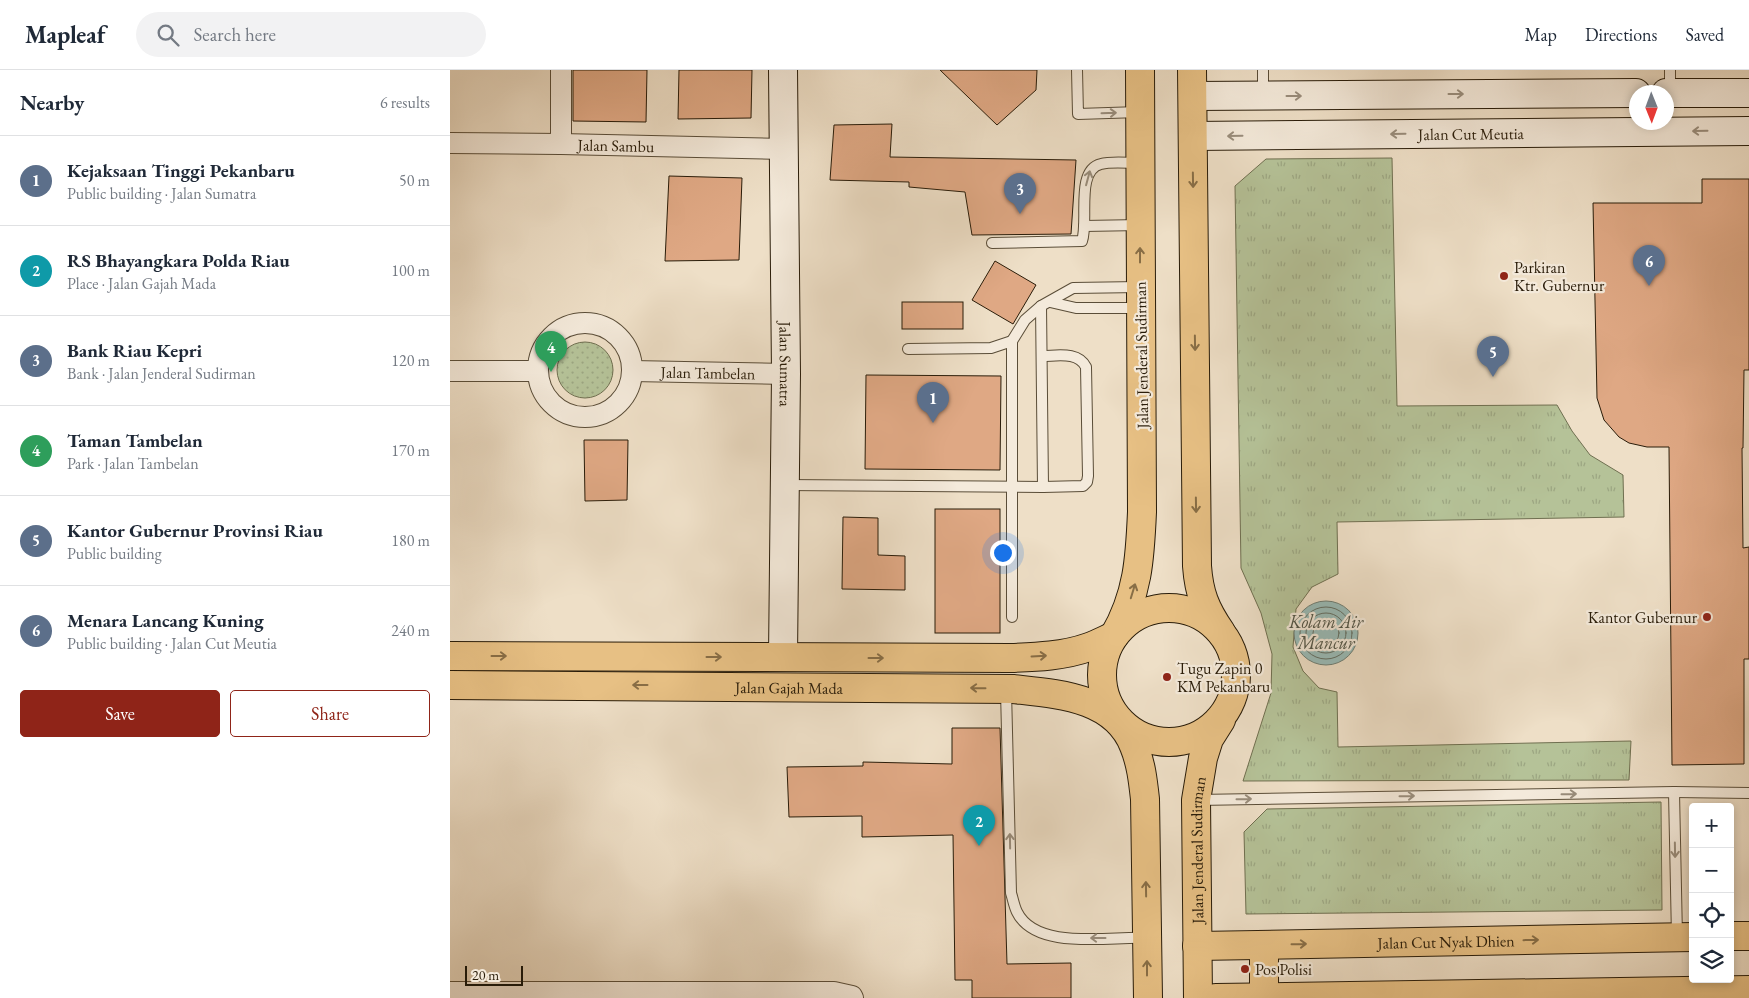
<!DOCTYPE html>
<html lang="en">
<head>
<meta charset="utf-8">
<style>
  body { margin:0; font-family:"EB Garamond",serif; background:#f2f2f3; color:#1f2937 }
  .controls { position:absolute; right:15px; bottom:15px; display:grid; overflow:hidden; border-radius:5px; box-shadow:0 2px 8px #0003 }
  .controls button { width:45px; height:45px; display:grid; place-items:center; padding:0; border:0; border-bottom:1px solid #e0e1e3; background:#fff; color:#1f2937; font:25px sans-serif }
  .compass { position:absolute; left:1179px; top:15px; width:45px; height:45px; border-radius:50%; background:#fff; box-shadow:0 2px 8px #0003; rotate:179deg }
  .scale { position:absolute; left:15px; bottom:12px; width:58px; box-sizing:border-box; padding-left:5px; border:2px solid #291c09; border-top:0; font-size:14px; line-height:18px; white-space:nowrap; color:#291c09; -webkit-text-stroke:4px #f4eadb; paint-order:stroke }
  .you { position:absolute; left:552px; top:482px; width:18px; height:18px; margin:-12px; border:4px solid #fff; border-radius:50%; background:#1a73e8; box-shadow:0 0 0 8px #1a73e833 }
  .badge { display:grid; place-items:center; width:32px; height:32px; border-radius:50%; background:#8f2418; color:#fff; font-size:16px; font-weight:700 }
  .pin { position:absolute; translate:-50% -41px; filter:drop-shadow(0 1px 2px #0008) }
  .pin::after { content:''; position:absolute; top:26px; width:18px; height:15px; background:inherit; clip-path:polygon(0 0,100% 0,50% 100%) }
  .list { margin:0; padding:0; list-style:none }
  h2 { display:flex; justify-content:space-between; align-items:center; height:65px; margin:0; padding:0 20px; font-size:21px }
  h2 small { font-size:16px; font-weight:400; color:#747a83 }
  .list li { display:grid; grid-template-columns:32px 1fr auto; gap:15px; align-items:center; box-sizing:border-box; height:90px; padding:0 20px; border-top:1px solid #e0e1e3 }
  .list b { display:block; font-size:19px; white-space:nowrap }
  .list p { margin:0; font-size:16px; white-space:nowrap; color:#747a83 }
  .list em { font-size:16px; font-style:normal; color:#747a83 }
  .actions { display:flex; gap:10px; padding:15px 20px }
  .actions a { flex:1; padding:11px 0; border:1px solid #8f2418; border-radius:5px; text-align:center; font-size:18px; color:#8f2418 }
  .actions .main { background:#8f2418; color:#fff }
  .icon { flex:none; width:28px; height:28px; fill:none; stroke:currentColor; stroke-width:2; stroke-linecap:round; stroke-linejoin:round }
  .map { position:relative; flex:none; width:1299px; height:928px; overflow:hidden }
  header { display:flex; align-items:center; gap:30px; box-sizing:border-box; height:70px; padding:0 25px; background:#fff; border-bottom:1px solid #e0e1e3 }
  header strong { font-size:24px }
  nav { display:flex; gap:28px; margin-inline-start:auto; font-size:18px }
  .search { width:350px; height:45px; background:#f2f2f3; display:flex; align-items:center; gap:12px; box-sizing:border-box; padding:0 18px; border-radius:28px; color:#747a83; font-size:19px }
  main { display:flex }
  aside { flex:1; background:#fff }
  .map>svg:first-child { display:block }
  .grass { fill:url(#grass-tufts); stroke:#6f6f50 }
  .park { fill:url(#park-dots); stroke:#6f6f50 }
  .water { fill:#99bcb9; stroke:#6c7c73 }
  .lines { fill:none; stroke-linecap:round; stroke-linejoin:round }
  .shore { stroke:#616c61; stroke-width:1 }
  .building { fill:#dfa884; stroke:#291c09 }
  .lane-casing { stroke:#5a4d38; stroke-width:12 }
  .street-casing { stroke:#5a4d38; stroke-width:22 }
  .secondary-casing { stroke:#291c09; stroke-width:30 }
  .primary-casing { stroke:#291c09; stroke-width:30 }
  .lane { stroke:#f4eadb; stroke-width:10 }
  .street { stroke:#f4eadb; stroke-width:20 }
  .secondary { stroke:#f4eadb; stroke-width:28 }
  .primary { stroke:#e7c084; stroke-width:28 }
  .oneway { stroke:#998d7c }
  .oneway2 { stroke:#886e46 }
  .poi-dot { fill:#8f2418; stroke:#f4eadb; stroke-width:2 }
  .labels { text-anchor:middle; stroke-width:4.5; stroke-linejoin:round; paint-order:stroke }
  .street-label { font-size:16px; fill:#291c09; stroke:#f4eadb }
  .poi-label { font-size:16px; fill:#291c09; stroke:#f4eadb; text-anchor:start }
  .water-label { font-size:18px; font-style:italic; fill:#505447; stroke:#f4eadb }
</style>
</head>
<body>
<header>
<strong>Mapleaf</strong>
<div class="search"><svg class="icon" aria-label="search" viewBox="0 0 24 24"><circle cx="10" cy="10" r="6"/><path d="M15 15l6 6"/></svg>Search here</div>
<nav><a>Map</a><a>Directions</a><a>Saved</a></nav>
</header>
<main>
<aside>
<h2>Nearby<small>6 results</small></h2>
<ul class="list">
<li><span class="badge" style="background:#5c6f8a">1</span><div><b>Kejaksaan Tinggi Pekanbaru</b><p>Public building · Jalan Sumatra</p></div><em>50 m</em></li>
<li><span class="badge" style="background:#0f9aa8">2</span><div><b>RS Bhayangkara Polda Riau</b><p>Place · Jalan Gajah Mada</p></div><em>100 m</em></li>
<li><span class="badge" style="background:#5c6f8a">3</span><div><b>Bank Riau Kepri</b><p>Bank · Jalan Jenderal Sudirman</p></div><em>120 m</em></li>
<li><span class="badge" style="background:#2e9e5b">4</span><div><b>Taman Tambelan</b><p>Park · Jalan Tambelan</p></div><em>170 m</em></li>
<li><span class="badge" style="background:#5c6f8a">5</span><div><b>Kantor Gubernur Provinsi Riau</b><p>Public building</p></div><em>180 m</em></li>
<li><span class="badge" style="background:#5c6f8a">6</span><div><b>Menara Lancang Kuning</b><p>Public building · Jalan Cut Meutia</p></div><em>240 m</em></li>
</ul>
<div class="actions"><a class="main">Save</a><a>Share</a></div>
</aside>
<div class="map">
<svg width="1299" height="928" viewBox="0 0 1299 928">
  <defs>
    <pattern id="grass-tufts" width="24" height="20" patternUnits="userSpaceOnUse" patternTransform="scale(1.25)"><rect width="24" height="20" fill="#b5c298"/><path d="M3 7l-1-3M5 7V3M7 7l1-3M15 17l-1-3M17 17v-4M19 17l1-3" fill="none" stroke="#9ca682"/></pattern>
    <pattern id="park-dots" width="8" height="8" patternUnits="userSpaceOnUse" patternTransform="scale(1.25)"><rect width="8" height="8" fill="#b5c298"/><path d="M2 2h.1M6 6h.1" fill="none" stroke="#9ca682" stroke-width="1.8" stroke-linecap="round"/></pattern>
  </defs>
  <rect width="100%" height="100%" fill="#eedfc7"/>
  <filter id="stains"><feTurbulence type="fractalNoise" baseFrequency=".004" numOctaves="4"/><feColorMatrix values="0 0 0 0 .2 0 0 0 0 .09 0 0 0 0 .02 0 0 0 .5 -.17"/></filter>
  <radialGradient id="worn" r=".72"><stop offset=".6" stop-color="#630" stop-opacity="0"/><stop offset="1" stop-color="#630" stop-opacity=".3"/></radialGradient>
  <g class="grass">
    <path d="M942,88L947,336L1107,335L1122,361L1140,385L1173,405L1174,447L887,452L888,504L862,517L846,539L843,577L853,601L869,618L887,622L888,677L1181,671L1179,710L793,711L821,623L822,584L811,543L791,498L785,116L816,89Z"/>
    <path d="M1211,732L1212,840L796,844L794,762L817,739Z"/>
  </g>
  <circle class="park" cx="135" cy="300" r="28"/>
  <circle class="water" cx="876" cy="563" r="32"/>
  <g class="lines">
    <g class="shore">
      <circle cx="876" cy="563" r="26"/>
      <circle cx="876" cy="563" r="20"/>
      <circle cx="876" cy="563" r="13"/>
    </g>
  </g>
  <g class="building">
    <path d="M123,0H197L196,52L123,51Z"/>
    <path d="M229,0H302L301,48L228,49Z"/>
    <path d="M490,0H587L586,20L547,55Z"/>
    <path d="M442,54L440,87L626,90L621,164L522,165L515,122L459,117V112L380,110L384,55Z"/>
    <path d="M219,106L292,108L289,190L215,191Z"/>
    <path d="M1252,109H1299V300H1294L1293,378H1292L1293,478L1299,477V589H1294V694L1222,695L1219,377H1197L1179,373L1169,367L1154,350L1147,328L1143,133H1252Z"/>
    <path d="M545,191L586,215L563,254L522,230Z"/>
    <rect x="452" y="232" width="61" height="27"/>
    <path d="M416,305L551,306L550,400L415,399Z"/>
    <path d="M134,370H178L177,430L135,431Z"/>
    <rect x="485" y="439" width="65" height="124"/>
    <path d="M393,447L428,448V485L455,486V520L392,519Z"/>
    <path d="M502,658H550L557,894L621,893V928H522V910H505L503,765L412,767V746L339,747L337,697L413,696V692L502,694Z"/>
  </g>
  <g class="lines">
    <defs>
      <g id="lane">
        <path d="M627,0L628,44L689,42"/>
        <path d="M813,0V25"/>
        <path d="M1220,0V21"/>
        <path d="M634,156L690,155"/>
        <path d="M542,173L632,171C639,151 625,100 651,94C661,91 678,93 689,93"/>
        <path d="M600,232L626,238H690"/>
        <path d="M591,236L593,417"/>
        <path d="M458,279L541,278L562,271"/>
        <path d="M335,415L593,417L633,416L637,412L638,406L636,297C628,281 607,286 592,286"/>
        <path d="M562,547V271L575,250L591,236L623,218L689,217"/>
        <path d="M556,621L561,823C563,829 564,836 567,842C586,881 660,866 696,868"/>
        <path d="M1224,722L1299,723"/>
        <path d="M747,730L1224,722L1227,867"/>
      </g>
      <g id="street">
        <path d="M111,0V74"/>
        <path id="s1" d="M0,73L111,74L333,79"/>
        <circle cx="135" cy="300" r="47"/>
        <path d="M0,301H87"/>
        <path id="s2" d="M182,301L336,304"/>
        <path d="M0,922H384L402,926L403,928"/>
      </g>
      <g id="secondary">
        <path id="s3" d="M333,0L336,304L333,587"/>
        <path d="M1216,23H1299"/>
        <path d="M743,26L1186,23"/>
        <path id="s4" d="M743,66L1299,61"/>
      </g>
      <g id="primary">
        <path d="M742,0L747,496C749,523 755,539 771,562"/>
        <circle cx="719" cy="605" r="67"/>
        <path d="M664,566C688,525 690,488 692,442L690,0"/>
        <path d="M0,586L560,588C587,587 614,586 639,577C647,574 655,570 664,566"/>
        <path id="s5" d="M0,615L563,619C608,624 665,627 684,676C691,693 693,711 695,729L698,928"/>
        <path d="M1280,866H1299"/>
        <path id="s6" d="M747,876L1243,867"/>
        <path d="M814,927V875"/>
        <path id="s7" d="M748,928L746,730L753,688L759,669L771,650"/>
        <path d="M766,928L1299,920"/>
      </g>
    </defs>
    <use href="#lane" class="lane-casing"/>
    <use href="#street" class="street-casing"/>
    <use href="#secondary" class="secondary-casing"/>
    <use href="#primary" class="primary-casing"/>
    <use href="#lane" class="lane"/>
    <use href="#street" class="street"/>
    <use href="#secondary" class="secondary"/>
    <use href="#primary" class="primary"/>
  </g>
  <defs><path id="oneway-shaft" d="M-6 0H5M1.5-3L5.5 0L1.5 3" fill="none" stroke-width="1.6" stroke-linecap="round" stroke-linejoin="round" transform="scale(1.25)"/></defs>
  <g class="oneway">
    <use href="#oneway-shaft" transform="translate(1006 24)"/>
    <use href="#oneway-shaft" transform="translate(844 26)"/>
    <use href="#oneway-shaft" transform="translate(659 43) rotate(-2)"/>
    <use href="#oneway-shaft" transform="translate(1250 61) rotate(179)"/>
    <use href="#oneway-shaft" transform="translate(948 64) rotate(179)"/>
    <use href="#oneway-shaft" transform="translate(785 66) rotate(179)"/>
    <use href="#oneway-shaft" transform="translate(638 108) rotate(-75)"/>
    <use href="#oneway-shaft" transform="translate(1119 724) rotate(-1)"/>
    <use href="#oneway-shaft" transform="translate(957 726) rotate(-1)"/>
    <use href="#oneway-shaft" transform="translate(794 729) rotate(-1)"/>
    <use href="#oneway-shaft" transform="translate(560 771) rotate(-91)"/>
    <use href="#oneway-shaft" transform="translate(1225 780) rotate(89)"/>
    <use href="#oneway-shaft" transform="translate(648 868) rotate(180)"/>
  </g>
  <g class="oneway2">
    <use href="#oneway-shaft" transform="translate(743 110) rotate(89)"/>
    <use href="#oneway-shaft" transform="translate(690 185) rotate(-90)"/>
    <use href="#oneway-shaft" transform="translate(745 273) rotate(89)"/>
    <use href="#oneway-shaft" transform="translate(746 435) rotate(89)"/>
    <use href="#oneway-shaft" transform="translate(683 521) rotate(-73)"/>
    <use href="#oneway-shaft" transform="translate(49 586)"/>
    <use href="#oneway-shaft" transform="translate(589 586) rotate(-3)"/>
    <use href="#oneway-shaft" transform="translate(264 587)"/>
    <use href="#oneway-shaft" transform="translate(426 588)"/>
    <use href="#oneway-shaft" transform="translate(190 615) rotate(-180)"/>
    <use href="#oneway-shaft" transform="translate(528 618) rotate(-179)"/>
    <use href="#oneway-shaft" transform="translate(696 819) rotate(-91)"/>
    <use href="#oneway-shaft" transform="translate(1081 870) rotate(-1)"/>
    <use href="#oneway-shaft" transform="translate(849 874) rotate(-1)"/>
    <use href="#oneway-shaft" transform="translate(697 898) rotate(-90)"/>
  </g>
  <g class="poi-dot">
    <circle cx="1054" cy="206" r="5"/>
    <circle cx="1257" cy="547" r="5"/>
    <circle cx="717" cy="607" r="5"/>
    <circle cx="795" cy="899" r="5"/>
  </g>
  <g class="labels">
    <g class="street-label">
      <text dy="6" stroke="none"><textPath href="#s4" startOffset="278">Jalan Cut Meutia</textPath></text>
      <text dy="6" stroke="none"><textPath href="#s1" startOffset="166">Jalan Sambu</textPath></text>
      <text transform="translate(691 285) rotate(-91)" y="6">Jalan Jenderal Sudirman</text>
      <text dy="6" stroke="none"><textPath href="#s3" startOffset="294">Jalan Sumatra</textPath></text>
      <text dy="6" stroke="none"><textPath href="#s2" startOffset="76">Jalan Tambelan</textPath></text>
      <text dy="6" stroke="none"><textPath href="#s5" startOffset="339">Jalan Gajah Mada</textPath></text>
      <text dy="6" stroke="none"><textPath href="#s7" startOffset="148">Jalan Jenderal Sudirman</textPath></text>
      <text dy="6" stroke="none"><textPath href="#s6" startOffset="249">Jalan Cut Nyak Dhien</textPath></text>
    </g>
    <g class="poi-label">
      <text x="1064" y="203">Parkiran<tspan x="1064" dy="18">Ktr. Gubernur</tspan></text>
      <text x="1247" y="553" text-anchor="end">Kantor Gubernur</text>
      <text x="727" y="604">Tugu Zapin 0<tspan x="727" dy="18">KM Pekanbaru</tspan></text>
      <text x="805" y="905">Pos Polisi</text>
    </g>
    <g class="water-label">
      <text x="876" y="558">Kolam Air<tspan x="876" dy="21">Mancur</tspan></text>
    </g>
  </g>
  <rect width="100%" height="100%" filter="url(#stains)"/>
  <rect width="100%" height="100%" fill="url(#worn)"/>
</svg>
<div class="controls">
<button>+</button>
<button>−</button>
<button><svg class="icon" aria-label="locate" viewBox="0 0 24 24"><circle cx="12" cy="12" r="6"/><path d="M12 2v4M12 18v4M2 12h4M18 12h4"/></svg></button>
<button><svg class="icon" aria-label="layers" viewBox="0 0 24 24"><path d="M12 4l9 5-9 5-9-5zM3 14l9 5 9-5"/></svg></button>
</div>
<svg class="compass" viewBox="-18 -18 36 36"><path d="M0-13l5 13h-10z" fill="#e53935"/><path d="M0 13l5-13h-10z" fill="#747a83"/></svg>
<div class="scale">20 m</div>
<div class="you"></div>
<div class="pin badge" style="left:483px;top:353px;background:#5c6f8a">1</div>
<div class="pin badge" style="left:529px;top:776px;background:#0f9aa8">2</div>
<div class="pin badge" style="left:570px;top:144px;background:#5c6f8a">3</div>
<div class="pin badge" style="left:101px;top:302px;background:#2e9e5b">4</div>
<div class="pin badge" style="left:1043px;top:307px;background:#5c6f8a">5</div>
<div class="pin badge" style="left:1199px;top:216px;background:#5c6f8a">6</div>
</div>
</main>
</body>
</html>
